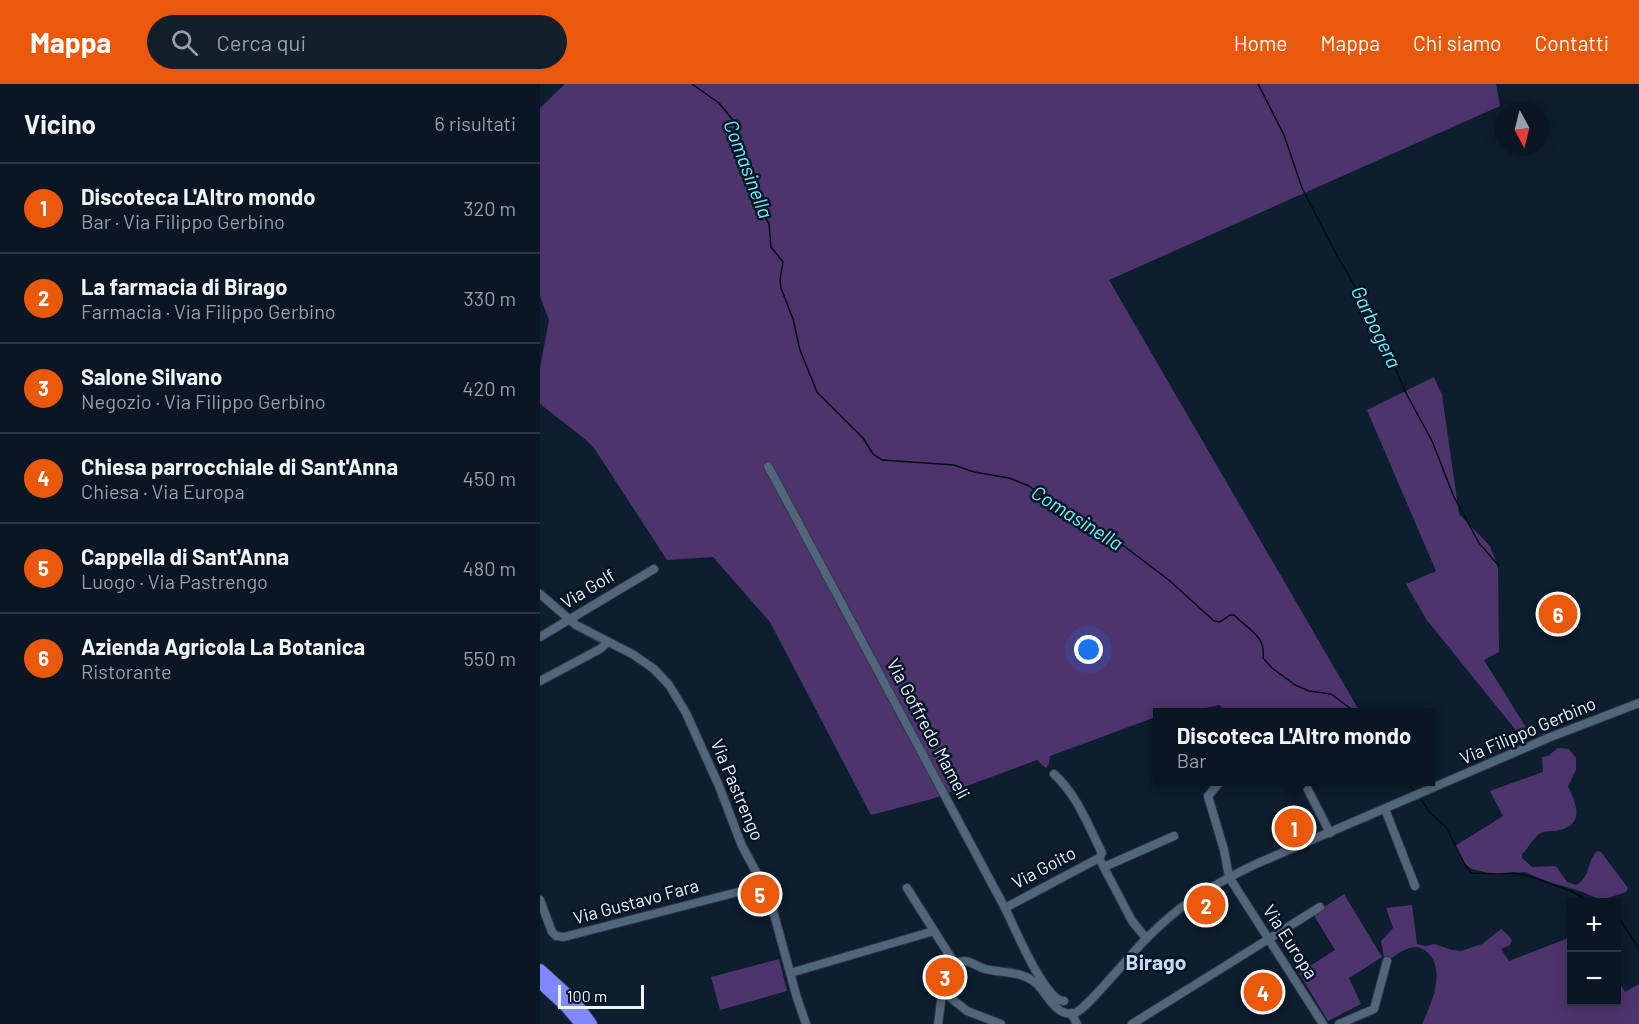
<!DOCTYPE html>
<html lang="it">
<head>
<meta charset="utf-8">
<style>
  body { margin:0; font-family:Barlow,sans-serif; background:#131f2b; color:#f1f3f6 }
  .controls { position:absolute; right:18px; bottom:18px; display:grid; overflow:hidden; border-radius:0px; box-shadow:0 3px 15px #0003 }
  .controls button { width:54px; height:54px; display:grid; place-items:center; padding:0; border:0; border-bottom:2px solid #2a3541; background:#0a1623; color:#f1f3f6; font:30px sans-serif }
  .compass { position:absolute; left:955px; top:18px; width:54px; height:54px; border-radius:50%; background:#0a1623; box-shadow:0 3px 15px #0003; rotate:173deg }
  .scale { position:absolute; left:18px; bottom:15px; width:86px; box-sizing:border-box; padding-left:6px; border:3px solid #eef5fd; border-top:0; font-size:16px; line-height:21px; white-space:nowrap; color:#eef5fd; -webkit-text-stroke:4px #051525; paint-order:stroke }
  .you { position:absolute; left:549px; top:566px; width:21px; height:21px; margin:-15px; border:4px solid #fff; border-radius:50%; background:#1a73e8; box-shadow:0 0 0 9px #1a73e833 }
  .badge { display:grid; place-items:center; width:39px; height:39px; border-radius:50%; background:#ea580c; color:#fff; font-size:20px; font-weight:700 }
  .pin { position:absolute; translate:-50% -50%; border:3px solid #fff; box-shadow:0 2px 6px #0006 }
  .popup { position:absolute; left:613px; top:624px; width:282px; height:78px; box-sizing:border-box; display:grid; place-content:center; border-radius:0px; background:#0a1623; filter:drop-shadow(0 2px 4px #0005); font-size:20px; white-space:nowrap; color:#999fa6 }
  .popup b { font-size:22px; color:#f1f3f6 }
  .popup::after { content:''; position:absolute; left:50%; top:100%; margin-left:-12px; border:12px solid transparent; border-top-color:#0a1623 }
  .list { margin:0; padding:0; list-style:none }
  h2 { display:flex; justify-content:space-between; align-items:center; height:78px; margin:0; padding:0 24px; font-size:26px }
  h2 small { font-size:20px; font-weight:400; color:#999fa6 }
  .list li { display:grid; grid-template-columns:39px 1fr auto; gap:18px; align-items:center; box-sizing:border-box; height:90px; padding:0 24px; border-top:2px solid #2a3541 }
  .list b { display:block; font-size:22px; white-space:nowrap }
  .list p { margin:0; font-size:20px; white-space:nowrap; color:#999fa6 }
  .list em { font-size:20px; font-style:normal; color:#999fa6 }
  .icon { flex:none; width:33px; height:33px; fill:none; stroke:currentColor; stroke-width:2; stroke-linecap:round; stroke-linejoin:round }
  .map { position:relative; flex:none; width:1099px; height:940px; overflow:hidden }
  header { display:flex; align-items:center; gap:36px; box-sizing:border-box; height:84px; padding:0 30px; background:#ea580c; color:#fff }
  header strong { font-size:28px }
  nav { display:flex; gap:33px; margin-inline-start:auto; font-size:21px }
  .search { width:420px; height:54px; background:#131f2b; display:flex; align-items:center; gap:15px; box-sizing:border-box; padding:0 21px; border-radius:33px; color:#999fa6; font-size:22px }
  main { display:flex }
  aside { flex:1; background:#0a1623 }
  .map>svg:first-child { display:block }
  .green { fill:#4e346d }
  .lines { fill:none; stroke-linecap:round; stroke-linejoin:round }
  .stream { stroke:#010f0f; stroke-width:1.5 }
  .minor-casing { stroke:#303745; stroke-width:10 }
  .highway-casing { stroke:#303745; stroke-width:14 }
  .minor { stroke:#52667b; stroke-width:8 }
  .highway { stroke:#7e89ff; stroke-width:12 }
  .labels { text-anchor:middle; stroke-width:5; stroke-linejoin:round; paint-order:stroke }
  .street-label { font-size:18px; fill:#eef5fd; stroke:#051525 }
  .water-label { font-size:20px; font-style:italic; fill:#63f2f5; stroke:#051525 }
  .quarter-label { font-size:21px; font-weight:bold; fill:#c4daf2; stroke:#051525 }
</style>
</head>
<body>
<header>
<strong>Mappa</strong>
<div class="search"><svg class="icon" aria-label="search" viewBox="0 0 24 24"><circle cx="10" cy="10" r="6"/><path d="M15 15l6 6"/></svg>Cerca qui</div>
<nav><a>Home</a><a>Mappa</a><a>Chi siamo</a><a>Contatti</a></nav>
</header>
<main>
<aside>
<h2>Vicino<small>6 risultati</small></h2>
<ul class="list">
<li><span class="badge">1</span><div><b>Discoteca L'Altro mondo</b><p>Bar · Via Filippo Gerbino</p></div><em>320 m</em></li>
<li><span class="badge">2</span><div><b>La farmacia di Birago</b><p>Farmacia · Via Filippo Gerbino</p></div><em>330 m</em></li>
<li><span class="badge">3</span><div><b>Salone Silvano</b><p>Negozio · Via Filippo Gerbino</p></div><em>420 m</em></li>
<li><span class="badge">4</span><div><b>Chiesa parrocchiale di Sant'Anna</b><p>Chiesa · Via Europa</p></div><em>450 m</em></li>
<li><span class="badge">5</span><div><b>Cappella di Sant'Anna</b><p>Luogo · Via Pastrengo</p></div><em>480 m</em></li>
<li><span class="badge">6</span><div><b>Azienda Agricola La Botanica</b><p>Ristorante</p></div><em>550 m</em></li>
</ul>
</aside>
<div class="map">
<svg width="1099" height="940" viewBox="0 0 1099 940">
  <rect width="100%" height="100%" fill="#0d1e2f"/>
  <g class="green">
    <path d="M25,0H956L960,22L569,196L820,628H687L679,621L648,628H618L617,640L613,634L510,672L509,680L506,684L497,676L392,715L331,731L230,538L173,473L127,476L54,364L45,355L0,320V284L9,236L0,212V24Z"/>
    <path d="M894,293L902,311L919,430L950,462L958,483L959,568L944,576L992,653L983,655L886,535L866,500L896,487L827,326Z"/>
    <path d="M1018,664L1029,665L1036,674V686L1028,702C1035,718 1046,739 1020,746C1014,748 1007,746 1001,749C994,752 988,765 982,770V774L992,783L1016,782L1027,798L1036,801C1051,793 1046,778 1057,767L1061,768L1088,804L1086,808L1062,816L1037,806L1009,798L984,788L957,791L932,785L923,779L915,762L963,732L950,707L1003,688L1002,673L1008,672Z"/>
    <path d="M804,810L842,873L809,894L821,920L788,937L759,889L795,866L773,830Z"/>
    <path d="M872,821L877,860L885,862L894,860L912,866L921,867L942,860L961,845L968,851L972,856L970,861L961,865L969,877L1031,853L1032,918H1076L1077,895L1085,908L1099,900V940H882C891,921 907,886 887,868C884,865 879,863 875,863C864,864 854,873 845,878L841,857L853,844L846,824Z"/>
    <path d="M239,875L247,907L180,926L171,893Z"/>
  </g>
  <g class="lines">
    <g class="stream">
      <path d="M152,0L179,19L192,35L199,51L205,83L215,103L220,124L229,140L231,163L243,178L240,196L241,204L253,235L260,266L277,308L323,354L333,370L342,376L414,381L434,388L469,394L489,402L521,424L543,442L580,459L630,497L674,537L680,538L690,531H694C709,546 726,552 723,574L732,584L755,601L769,607L791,610L815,628"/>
      <path d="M718,0L744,51L762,104L795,168L833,233L866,309L892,357L914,413L939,459L959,482"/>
      <path d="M864,698L876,708"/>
      <path d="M881,715L890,729L906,743L924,779L931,789L959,790L974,789L992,793L1031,807L1050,818"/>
      <path d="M1076,834L1081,837L1099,865"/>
    </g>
    <defs>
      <g id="minor">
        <path d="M228,382L465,824C474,842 504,916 524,917"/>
        <path d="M0,510L36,541L94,571L114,585L129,601L146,629L179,702L202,762L221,797V802L229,812L257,914L266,940"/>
        <path d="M0,553L114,485"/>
        <path d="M0,597L60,565L68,558"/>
        <path d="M514,690C537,711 548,741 562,769L559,774"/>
        <path d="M680,698L668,712L684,766L689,793L783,940"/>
        <path d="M764,698L790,749"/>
        <path d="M845,725L875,802"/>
        <path d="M559,774L592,837L606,854"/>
        <path d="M564,783L634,752"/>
        <path d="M367,804L415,880"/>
        <path d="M0,816L12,848L16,852L24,853L221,802"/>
        <path d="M465,824L559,774"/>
        <path d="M250,889L394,847"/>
        <path d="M402,907L427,927L461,940"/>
        <path d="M531,929L537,940"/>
        <path d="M398,940C401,925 401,878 424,877C431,877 438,883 445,885C462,889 483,887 497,900C507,910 517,934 535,929C547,925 593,867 607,854C620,841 634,828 649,818C670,803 693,791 716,780L1008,654L1099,619"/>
        <path d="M592,940L780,823"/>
        <path d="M799,940L834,925L847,877"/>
      </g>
      <g id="highway">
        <path d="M0,886L34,917L51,940"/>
        <path d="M0,898L26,922L41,940"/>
      </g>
    </defs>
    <use href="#minor" class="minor-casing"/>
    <use href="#highway" class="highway-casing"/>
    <use href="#minor" class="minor"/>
    <use href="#highway" class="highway"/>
  </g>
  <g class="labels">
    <g class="street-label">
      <text transform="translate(48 505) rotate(-31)" y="6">Via Golf</text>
      <text transform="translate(388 645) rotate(62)" y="6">Via Goffredo Mameli</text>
      <text transform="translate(988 647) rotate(-23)" y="6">Via Filippo Gerbino</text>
      <text transform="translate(197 706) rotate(67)" y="6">Via Pastrengo</text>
      <text transform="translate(504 784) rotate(-28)" y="6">Via Goito</text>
      <text transform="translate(96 818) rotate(-15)" y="6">Via Gustavo Fara</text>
      <text transform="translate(750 858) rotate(57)" y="6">Via Europa</text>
    </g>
    <g class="water-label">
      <text transform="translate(208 85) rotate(69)" y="7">Comasinella</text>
      <text transform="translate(836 243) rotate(64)" y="7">Garbogera</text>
      <text transform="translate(537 434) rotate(32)" y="7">Comasinella</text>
    </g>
    <g class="quarter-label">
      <text x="616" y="886">Birago</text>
    </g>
  </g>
</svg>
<div class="controls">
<button>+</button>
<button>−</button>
</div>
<svg class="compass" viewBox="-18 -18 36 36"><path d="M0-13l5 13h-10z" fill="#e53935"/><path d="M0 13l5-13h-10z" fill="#999fa6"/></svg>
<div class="scale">100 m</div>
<div class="you"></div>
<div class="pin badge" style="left:754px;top:744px">1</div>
<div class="popup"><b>Discoteca L'Altro mondo</b>Bar</div>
<div class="pin badge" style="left:666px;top:821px">2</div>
<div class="pin badge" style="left:405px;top:893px">3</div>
<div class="pin badge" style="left:723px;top:908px">4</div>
<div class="pin badge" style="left:220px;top:810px">5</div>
<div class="pin badge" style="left:1018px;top:530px">6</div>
</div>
</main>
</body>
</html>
